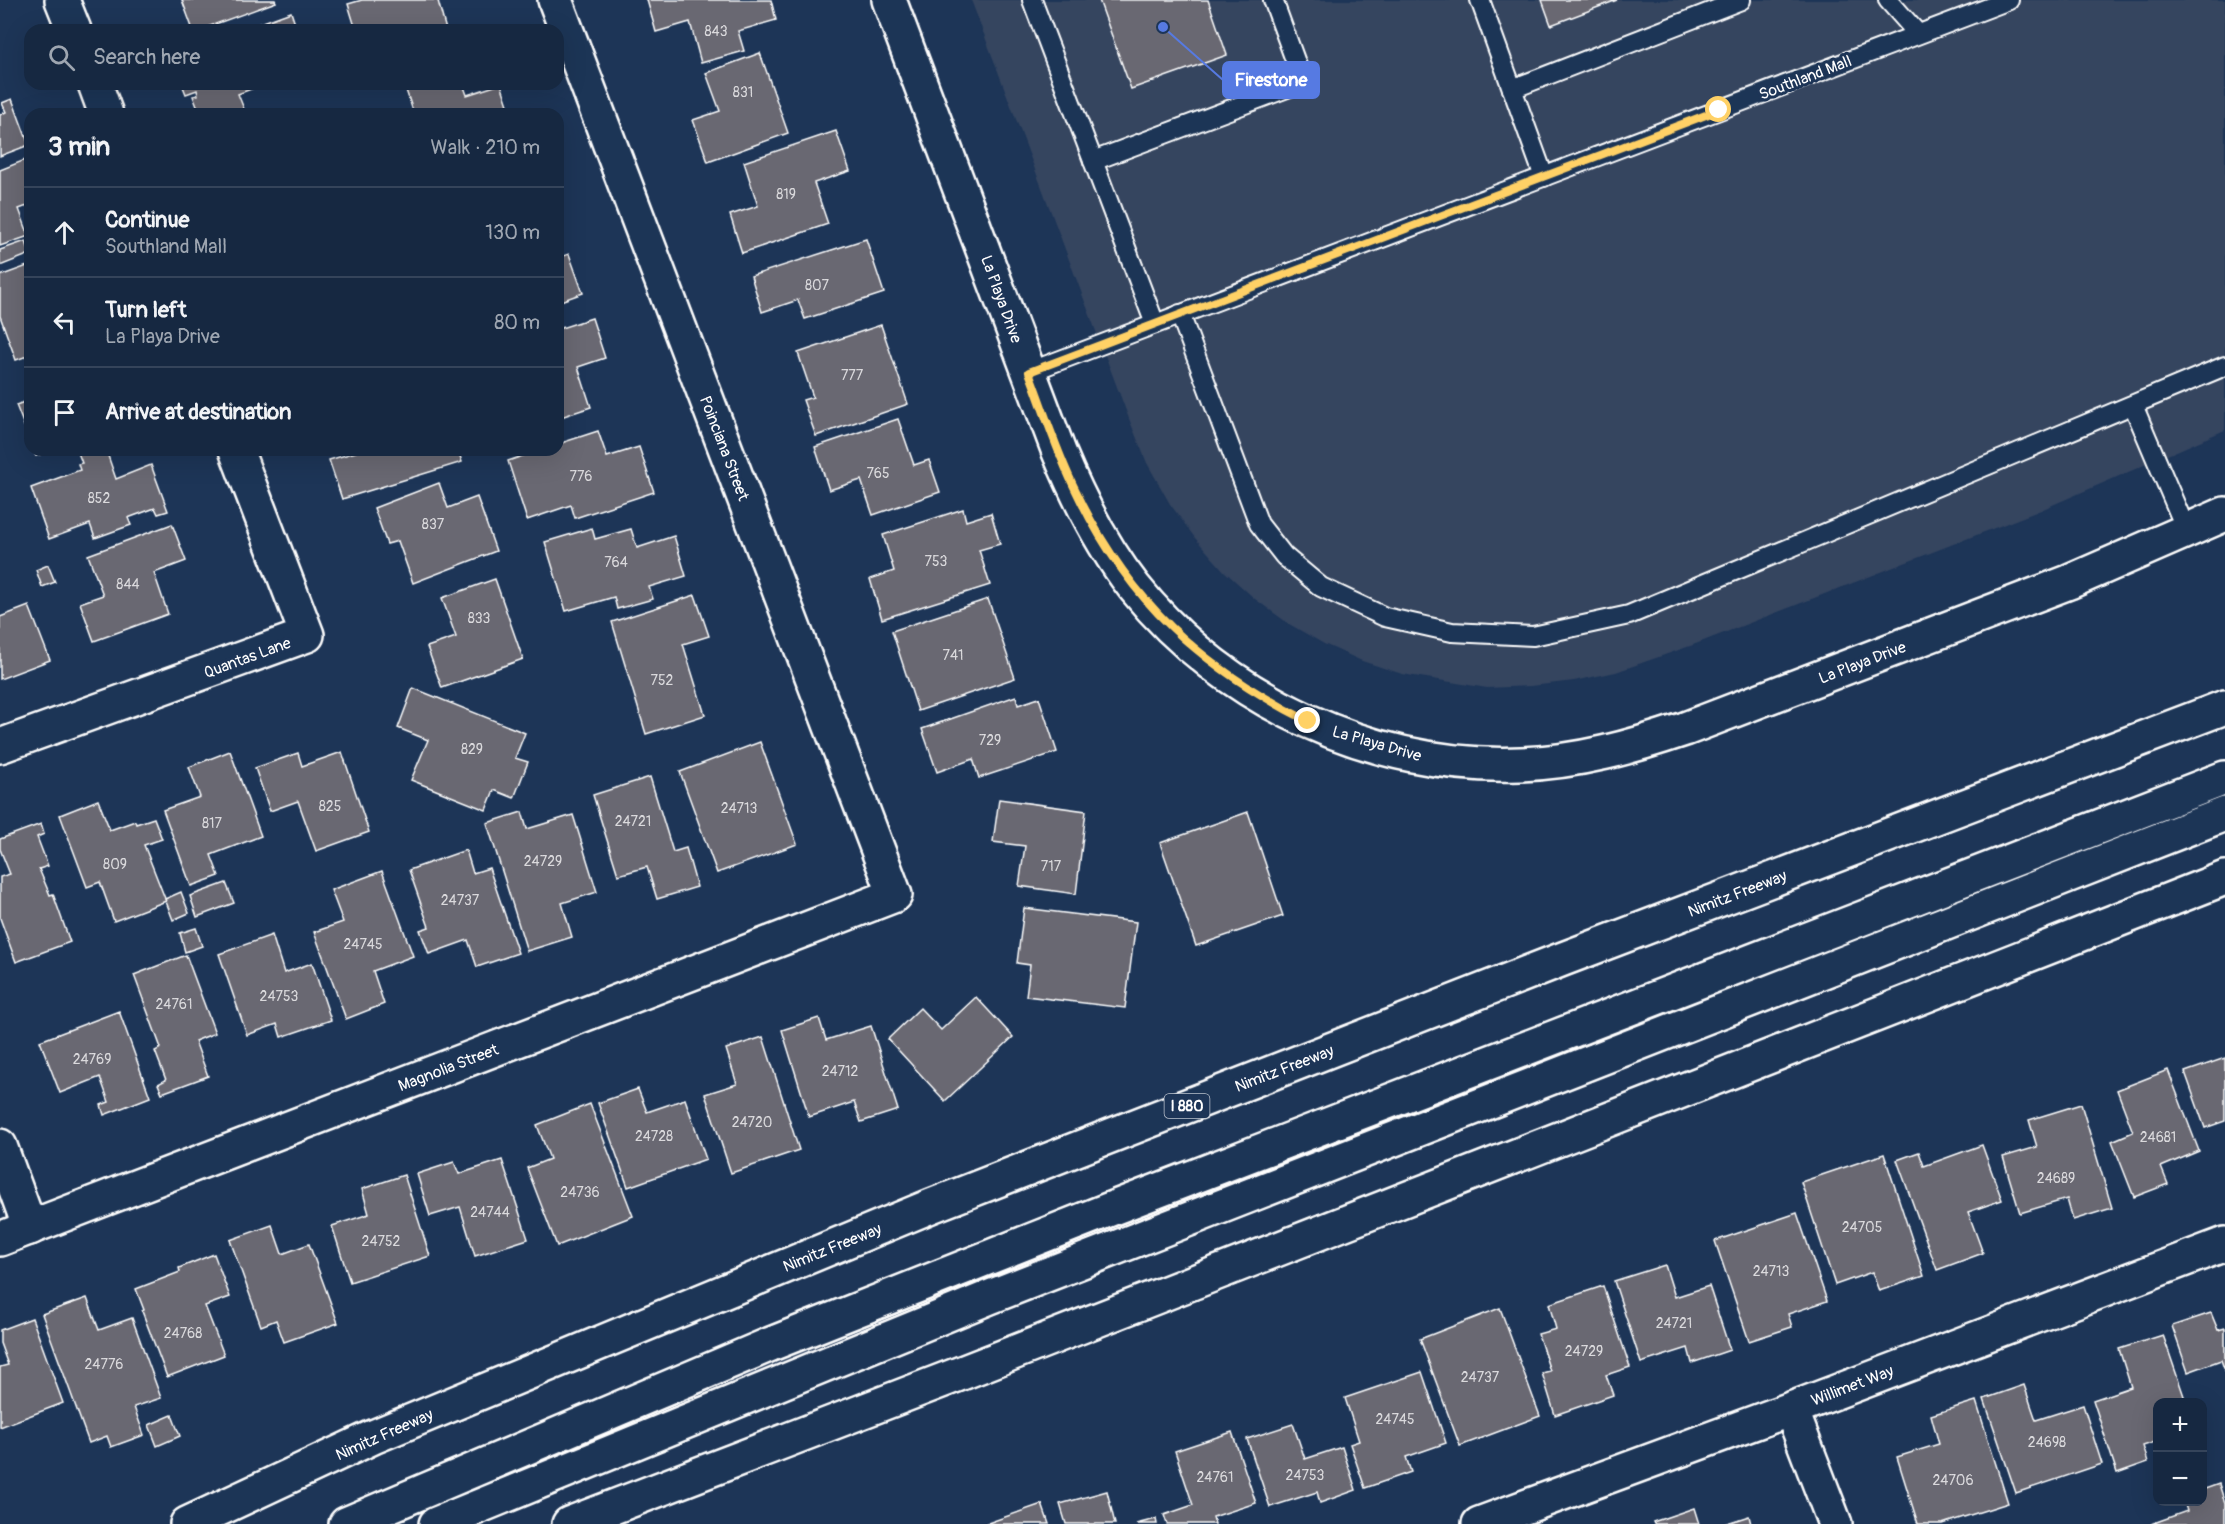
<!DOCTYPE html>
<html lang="en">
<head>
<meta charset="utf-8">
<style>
  body { margin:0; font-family:Pangolin,sans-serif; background:#1f3048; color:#f1f3f6 }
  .controls { position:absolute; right:18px; bottom:18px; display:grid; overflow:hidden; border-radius:12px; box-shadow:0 6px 24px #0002 }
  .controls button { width:54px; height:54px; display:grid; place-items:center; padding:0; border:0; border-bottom:2px solid #35445a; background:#162841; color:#f1f3f6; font:30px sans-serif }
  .stop { position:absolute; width:18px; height:18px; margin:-14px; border:4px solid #ffd166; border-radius:50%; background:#fff }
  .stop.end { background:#ffd166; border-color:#fff; box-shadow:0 2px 6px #0008 }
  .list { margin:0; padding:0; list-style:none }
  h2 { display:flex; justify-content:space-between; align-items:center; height:78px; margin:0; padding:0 24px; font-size:26px }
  h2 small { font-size:20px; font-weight:400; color:#9ea6b1 }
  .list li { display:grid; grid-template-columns:39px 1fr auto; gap:18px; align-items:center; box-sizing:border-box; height:90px; padding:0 24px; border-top:2px solid #35445a }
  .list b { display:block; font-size:22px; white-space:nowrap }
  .list p { margin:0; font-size:20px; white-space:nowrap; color:#9ea6b1 }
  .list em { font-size:20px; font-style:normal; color:#9ea6b1 }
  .icon { flex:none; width:33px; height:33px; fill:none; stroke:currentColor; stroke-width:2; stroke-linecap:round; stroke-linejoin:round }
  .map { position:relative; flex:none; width:2225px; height:1524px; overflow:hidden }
  .search { position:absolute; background:#162841; box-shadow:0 6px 24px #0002; left:24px; top:24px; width:540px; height:66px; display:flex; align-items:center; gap:15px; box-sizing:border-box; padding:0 21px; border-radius:18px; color:#9ea6b1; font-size:22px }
  .panel { position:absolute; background:#162841; box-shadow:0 6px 24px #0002; left:24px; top:108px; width:540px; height:348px; border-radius:18px }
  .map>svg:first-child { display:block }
  .built { fill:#34445f }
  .building { fill:#696872; stroke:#fff; stroke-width:1.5 }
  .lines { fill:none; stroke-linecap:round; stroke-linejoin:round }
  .service-casing { stroke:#fff; stroke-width:22 }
  .minor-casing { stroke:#fff; stroke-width:38 }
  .secondary-casing { stroke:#fff; stroke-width:38 }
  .motorway-casing { stroke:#fff; stroke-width:38 }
  .service { stroke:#1d3557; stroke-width:18 }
  .minor { stroke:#1d3557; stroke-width:33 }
  .secondary { stroke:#1d3557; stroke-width:33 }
  .motorway { stroke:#1d3557; stroke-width:33 }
  .route { stroke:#ffd166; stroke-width:8 }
  .labels { text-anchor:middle; stroke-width:6; stroke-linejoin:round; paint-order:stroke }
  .number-label { font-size:14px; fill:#dad9dc }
  .shield { fill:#1d3557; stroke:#bbc2cd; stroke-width:1.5 }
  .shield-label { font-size:15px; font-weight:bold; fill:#fff }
  .street-label { font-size:16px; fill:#fff; stroke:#1d3557 }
  .leader { fill:none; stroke:#567ae2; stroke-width:2 }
  .callout-dot { fill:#567ae2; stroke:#1d3557; stroke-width:2 }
  .callout { fill:#567ae2; stroke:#567ae2; stroke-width:2 }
  .callout-label { font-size:18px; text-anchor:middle; font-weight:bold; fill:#fff }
</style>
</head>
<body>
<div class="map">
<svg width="2225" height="1524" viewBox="0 0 2225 1524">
  <rect width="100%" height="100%" fill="#1d3557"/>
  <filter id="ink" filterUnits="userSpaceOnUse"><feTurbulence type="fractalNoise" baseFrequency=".0167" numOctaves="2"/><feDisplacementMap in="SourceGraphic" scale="12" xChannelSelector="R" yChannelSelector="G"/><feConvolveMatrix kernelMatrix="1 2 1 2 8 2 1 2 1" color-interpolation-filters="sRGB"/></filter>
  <g filter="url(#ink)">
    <path class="built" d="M971,0H2225V430L2041,510L1693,645L1616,672L1574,681L1531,686L1487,688L1402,674L1362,661L1324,644L1289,624L1255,599L1224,571L1195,538L1170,504L1147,463L1131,424Z"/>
    <g class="building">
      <path d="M182,0H275L276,2L199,30H193Z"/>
      <path d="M362,0H440L438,1L446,30H356L348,4Z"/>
      <path d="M647,0H771L776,20L738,31L744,51L701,63L690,22L656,32Z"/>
      <path d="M1099,0H1208L1227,55L1131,89Z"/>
      <path d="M1542,0H1617L1551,25Z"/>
      <path d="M291,12L297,30H241Z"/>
      <path d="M760,53L788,133L708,162L693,120L720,111L706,73Z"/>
      <path d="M182,84H264L238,94L246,114H200L193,96L198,95L197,90L186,94Z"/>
      <path d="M404,84H463L467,95L501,84L511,114H414Z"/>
      <path d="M12,99L29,145L0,156V115L6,112L2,103Z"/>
      <path d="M836,131L850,171L814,183L828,224L742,253L730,215L758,206L744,162Z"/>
      <path d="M30,158V205L19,209L29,236L0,246V170Z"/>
      <path d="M866,239L884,293L805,319L798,300L762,312L751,276Z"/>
      <path d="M26,241L30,254L0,266V250Z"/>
      <path d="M569,254L583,293L558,302V258Z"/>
      <path d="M30,265V355L16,360L0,316V276Z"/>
      <path d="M592,318L605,358L578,367L591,407L558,418V329Z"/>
      <path d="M881,325L908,404L816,436L803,400L813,397L798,353Z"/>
      <path d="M30,400V441L16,405Z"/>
      <path d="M898,419L914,465L929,460L940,492L873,515L861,480L829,490L815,447Z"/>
      <path d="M598,431L607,457L639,447L654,492L575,518L571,505L527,520L508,461L540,450H558V444Z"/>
      <path d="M33,450H53L36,456Z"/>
      <path d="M77,450H106L116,479L151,465L168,511L158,514L155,508L128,518L131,525L95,538L90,524L49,539L31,488L80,470L78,464L82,463Z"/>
      <path d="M356,450H458L462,462L342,499L329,460L356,452Z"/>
      <path d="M439,483L448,508L477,497L496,551L413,583L398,541L387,544L374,508Z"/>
      <path d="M963,509L966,521L991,513L1000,544L979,550L990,585L882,619L870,579L894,571L883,535Z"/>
      <path d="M172,524L186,561L154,573L168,614L94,641L80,603L103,595L88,555Z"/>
      <path d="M592,528L595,539L631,529L637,548L674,536L686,576L649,587L653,599L617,609L614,597L566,611L545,542Z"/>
      <path d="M48,565L55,582L42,587L36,570Z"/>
      <path d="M495,579L523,659L442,688L427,647L456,637L442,598Z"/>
      <path d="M695,595L709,636L683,644L705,715L646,734L612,622Z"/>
      <path d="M988,599L1015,678L918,711L892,631Z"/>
      <path d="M29,606L50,660L0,679V617Z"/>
      <path d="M413,688L525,733L515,758L528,762L514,798L494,790L486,810L411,780L428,740L398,728Z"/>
      <path d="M1016,696L1018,705L1039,698L1057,752L979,778L973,759L937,772L922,729Z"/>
      <path d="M760,742L797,844L717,873L680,772Z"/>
      <path d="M230,751L261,836L211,855L219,876L191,886L163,810L200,797L189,767Z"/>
      <path d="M342,752L369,832L316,851L298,801L270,811L255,768L298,753L302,766Z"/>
      <path d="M650,777L673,852L686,848L697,887L657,899L647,867L618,875L593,795Z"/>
      <path d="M999,799L1086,811L1076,894L1019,886L1025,846L993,842Z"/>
      <path d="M98,800L110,830L135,821L136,824L154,818L162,839L144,845L166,901L114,921L100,882L87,887L60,815Z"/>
      <path d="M522,812L527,829L573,815L597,892L562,903L572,937L527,951L487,823Z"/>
      <path d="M1248,812L1283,916L1196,946L1160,843Z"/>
      <path d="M41,824L44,834L37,837L48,866L39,869L50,895L53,894L70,942L16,962L0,918V877L10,874L0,849V839Z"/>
      <path d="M466,850L473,873L489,868L518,953L477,967L468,940L429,954L420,930L429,927L409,870Z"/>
      <path d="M382,871L413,956L373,971L384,1004L346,1019L314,932L343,922L331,890Z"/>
      <path d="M226,883L234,903L197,917L190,896Z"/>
      <path d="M181,892L189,913L173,920L165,899Z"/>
      <path d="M1024,908L1136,922L1125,1008L1026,996L1030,965L1017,963Z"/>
      <path d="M196,928L202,946L185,952L180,933Z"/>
      <path d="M272,935L284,973L312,963L331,1020L281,1037L277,1024L247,1035L219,954Z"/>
      <path d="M186,955L215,1033L195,1041L208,1076L162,1093L158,1084L166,1080L155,1051L161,1048L134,975Z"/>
      <path d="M976,997L1013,1037L945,1101L888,1039L920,1008L941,1030Z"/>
      <path d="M119,1011L150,1097L104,1115L101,1105L109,1102L100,1077L60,1093L40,1041Z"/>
      <path d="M819,1018L826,1040L871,1026L898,1110L861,1122L854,1102L809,1117L782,1030Z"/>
      <path d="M763,1037L799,1150L731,1173L705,1094L737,1084L726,1049Z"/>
      <path d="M2225,1058V1121L2205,1128L2185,1072Z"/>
      <path d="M2168,1070L2199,1151L2161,1167L2168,1184L2134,1197L2112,1141L2133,1132L2117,1090Z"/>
      <path d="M638,1089L647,1112L685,1099L706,1159L628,1187L598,1103Z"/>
      <path d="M590,1104L633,1216L557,1246L527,1168L550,1159L537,1125Z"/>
      <path d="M2081,1104L2112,1208L2073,1220L2067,1199L2020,1213L2003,1157L2037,1147L2029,1120Z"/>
      <path d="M1982,1145L2002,1200L1968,1212L1983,1253L1937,1270L1897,1160L1919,1152L1924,1166Z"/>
      <path d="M1884,1154L1924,1276L1879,1291L1872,1272L1835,1285L1801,1182Z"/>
      <path d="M502,1160L528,1239L475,1256L460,1207L430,1216L417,1174L454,1162L459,1174Z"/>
      <path d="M404,1175L430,1256L350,1282L332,1226L369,1214L362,1189Z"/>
      <path d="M1797,1213L1827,1301L1788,1314L1792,1327L1749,1341L1715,1241Z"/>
      <path d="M272,1225L282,1254L309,1244L338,1323L284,1342L276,1320L261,1326L230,1240Z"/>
      <path d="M214,1254L230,1297L205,1306L224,1355L167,1377L142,1311L144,1310L136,1289L180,1272L179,1268Z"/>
      <path d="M1665,1265L1675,1297L1709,1286L1730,1350L1692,1363L1688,1348L1641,1363L1614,1281Z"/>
      <path d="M1603,1286L1630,1367L1606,1375L1613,1395L1555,1415L1542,1373L1550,1371L1538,1334L1556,1329L1549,1304Z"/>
      <path d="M87,1298L99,1330L132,1318L161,1398L134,1407L144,1435L111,1447L107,1436L89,1443L42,1314Z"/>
      <path d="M1500,1308L1540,1416L1460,1446L1420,1339Z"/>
      <path d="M2211,1313L2218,1330L2225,1328V1371L2221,1360L2188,1372L2172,1326Z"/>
      <path d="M32,1318L63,1403L0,1427V1367L8,1365L0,1343V1330Z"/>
      <path d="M2163,1335L2186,1402H2158V1441L2143,1446L2148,1462L2117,1473L2093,1400L2131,1387L2119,1349Z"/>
      <path d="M1422,1372L1446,1443L1406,1457L1411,1472L1365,1488L1350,1444L1359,1441L1345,1398Z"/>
      <path d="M2024,1385L2036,1420L2083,1405L2102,1464L2016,1493L1984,1399Z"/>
      <path d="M1976,1401L2008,1503L1942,1524H1918L1897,1457L1939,1444L1931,1415Z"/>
      <path d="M172,1415L180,1436L157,1446L149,1425Z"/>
      <path d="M1293,1424L1305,1459L1342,1447L1356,1490L1320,1503L1317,1492L1270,1507L1247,1439Z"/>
      <path d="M1232,1432L1256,1503L1213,1517L1215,1524H1167L1164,1515L1193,1505L1175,1451Z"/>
      <path d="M2219,1484L2225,1503V1524H2151L2187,1511L2184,1502H2202V1490Z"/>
      <path d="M1107,1491L1115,1524H1066L1060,1504Z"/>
      <path d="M1042,1504L1049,1524H985Z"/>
      <path d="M1694,1508L1699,1524H1654L1653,1522Z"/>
      <path d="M1749,1516L1751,1524H1724Z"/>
      <path d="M1156,1519L1157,1524H1136Z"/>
    </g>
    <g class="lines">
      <defs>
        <g id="service">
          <path d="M1032,0L1155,324"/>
          <path d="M1480,0L1544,177"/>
          <path d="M1888,0L1918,34"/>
          <path d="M1512,89L1741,0"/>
          <path d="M1093,161L1303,82L1273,0"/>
          <path d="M1180,314L1259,524L1284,556L1321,587L1385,617L1452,632L1533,636L1629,615L2225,366"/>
          <path d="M1029,372L2009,0"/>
          <path d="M2133,405L2187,532"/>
        </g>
        <g id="minor">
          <path d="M62,0L74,30"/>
          <path d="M95,84L106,114"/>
          <path d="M0,746L307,635L236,450"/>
          <path d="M0,1146L30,1228"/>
          <path d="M0,1239L895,895L555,0"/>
          <path d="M1791,1409L1835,1524"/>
          <path d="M1479,1524L1791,1409L2225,1244"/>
        </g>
        <path id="secondary" d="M889,0L1059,452C1079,500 1102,546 1134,587C1225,701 1375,770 1521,764C1578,762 1632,747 1685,729L2069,582L2225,514"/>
        <g id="motorway">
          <path d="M187,1524L373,1437L931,1206L1563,959L2225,707"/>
          <path d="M346,1524L771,1344L1113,1208L2225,778"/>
          <path d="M436,1524L990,1297L2225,814"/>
          <path d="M569,1524L954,1376L2225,878"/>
        </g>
      </defs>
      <use href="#service" class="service-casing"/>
      <use href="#minor" class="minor-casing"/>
      <use href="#secondary" class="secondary-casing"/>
      <use href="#motorway" class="motorway-casing"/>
      <use href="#service" class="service"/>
      <use href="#minor" class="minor"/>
      <use href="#secondary" class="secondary"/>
      <use href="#motorway" class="motorway"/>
    </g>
  </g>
  <g class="lines" filter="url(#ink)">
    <path class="route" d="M1308,721C1201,667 1128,601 1076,491C1057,453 1044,411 1029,372L1719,110"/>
  </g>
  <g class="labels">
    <g class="number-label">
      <text x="716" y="36">843</text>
      <text x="743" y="97">831</text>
      <text x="786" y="199">819</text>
      <text x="817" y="290">807</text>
      <text x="852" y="380">777</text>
      <text x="878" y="478">765</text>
      <text x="581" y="481">776</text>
      <text x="99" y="503">852</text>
      <text x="433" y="529">837</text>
      <text x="936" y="566">753</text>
      <text x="616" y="567">764</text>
      <text x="128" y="589">844</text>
      <text x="479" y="623">833</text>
      <text x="953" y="660">741</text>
      <text x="662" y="685">752</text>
      <text x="990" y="745">729</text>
      <text x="472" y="754">829</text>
      <text x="330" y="811">825</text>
      <text x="739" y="813">24713</text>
      <text x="633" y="826">24721</text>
      <text x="212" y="828">817</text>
      <text x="543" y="866">24729</text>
      <text x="115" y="869">809</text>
      <text x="1051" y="871">717</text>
      <text x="460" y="905">24737</text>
      <text x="363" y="949">24745</text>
      <text x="279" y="1001">24753</text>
      <text x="174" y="1009">24761</text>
      <text x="92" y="1064">24769</text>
      <text x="840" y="1076">24712</text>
      <text x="752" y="1127">24720</text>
      <text x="654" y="1141">24728</text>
      <text x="2158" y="1142">24681</text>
      <text x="2056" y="1183">24689</text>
      <text x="580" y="1197">24736</text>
      <text x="490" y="1217">24744</text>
      <text x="1862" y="1232">24705</text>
      <text x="381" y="1246">24752</text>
      <text x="1771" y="1276">24713</text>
      <text x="1674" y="1328">24721</text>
      <text x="183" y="1338">24768</text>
      <text x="1584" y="1356">24729</text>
      <text x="104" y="1369">24776</text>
      <text x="1480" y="1382">24737</text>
      <text x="1395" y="1424">24745</text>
      <text x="2047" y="1447">24698</text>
      <text x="1305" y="1480">24753</text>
      <text x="1215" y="1482">24761</text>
      <text x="1953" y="1485">24706</text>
    </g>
    <rect class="shield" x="1164.5" y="1094" width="45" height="24" rx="4.5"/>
    <g class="shield-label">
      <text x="1187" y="1111">I 880</text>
    </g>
    <g class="street-label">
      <text transform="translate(1805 77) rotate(-21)" y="6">Southland Mall</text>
      <text transform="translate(1002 299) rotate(70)" y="6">La Playa Drive</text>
      <text transform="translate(725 448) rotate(69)" y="6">Poinciana Street</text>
      <text transform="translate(247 657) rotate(-20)" y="6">Quantas Lane</text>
      <text transform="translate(1862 662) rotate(-21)" y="6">La Playa Drive</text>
      <text transform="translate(1377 743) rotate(16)" y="6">La Playa Drive</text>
      <text transform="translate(1737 893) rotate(-21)" y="6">Nimitz Freeway</text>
      <text transform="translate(448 1067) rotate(-21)" y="6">Magnolia Street</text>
      <text transform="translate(1284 1068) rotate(-21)" y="6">Nimitz Freeway</text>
      <text transform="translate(832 1247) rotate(-22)" y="6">Nimitz Freeway</text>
      <text transform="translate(1852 1385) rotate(-21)" y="6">Willimet Way</text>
      <text transform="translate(384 1434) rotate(-24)" y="6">Nimitz Freeway</text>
    </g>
  </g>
  <path class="leader" d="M1163 27L1223 80"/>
  <circle class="callout-dot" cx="1163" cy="27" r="6"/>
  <rect class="callout" x="1223" y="62" width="96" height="36" rx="6"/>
  <g class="callout-label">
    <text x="1271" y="86">Firestone</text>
  </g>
</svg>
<div class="controls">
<button>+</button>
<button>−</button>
</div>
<div class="stop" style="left:1719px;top:110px"></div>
<div class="stop end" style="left:1308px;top:721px"></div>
<div class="search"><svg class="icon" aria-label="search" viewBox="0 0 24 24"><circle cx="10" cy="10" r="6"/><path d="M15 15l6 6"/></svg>Search here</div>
<section class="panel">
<h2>3 min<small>Walk · 210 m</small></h2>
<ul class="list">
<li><svg class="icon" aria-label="ahead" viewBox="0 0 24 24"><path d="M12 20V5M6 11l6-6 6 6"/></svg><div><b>Continue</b><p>Southland Mall</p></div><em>130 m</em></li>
<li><svg class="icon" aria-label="left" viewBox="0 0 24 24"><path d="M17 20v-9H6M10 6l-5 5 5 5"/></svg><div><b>Turn left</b><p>La Playa Drive</p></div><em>80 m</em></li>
<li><svg class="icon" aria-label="arrive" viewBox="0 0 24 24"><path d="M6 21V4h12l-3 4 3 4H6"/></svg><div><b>Arrive at destination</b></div></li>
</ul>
</section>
</div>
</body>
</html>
